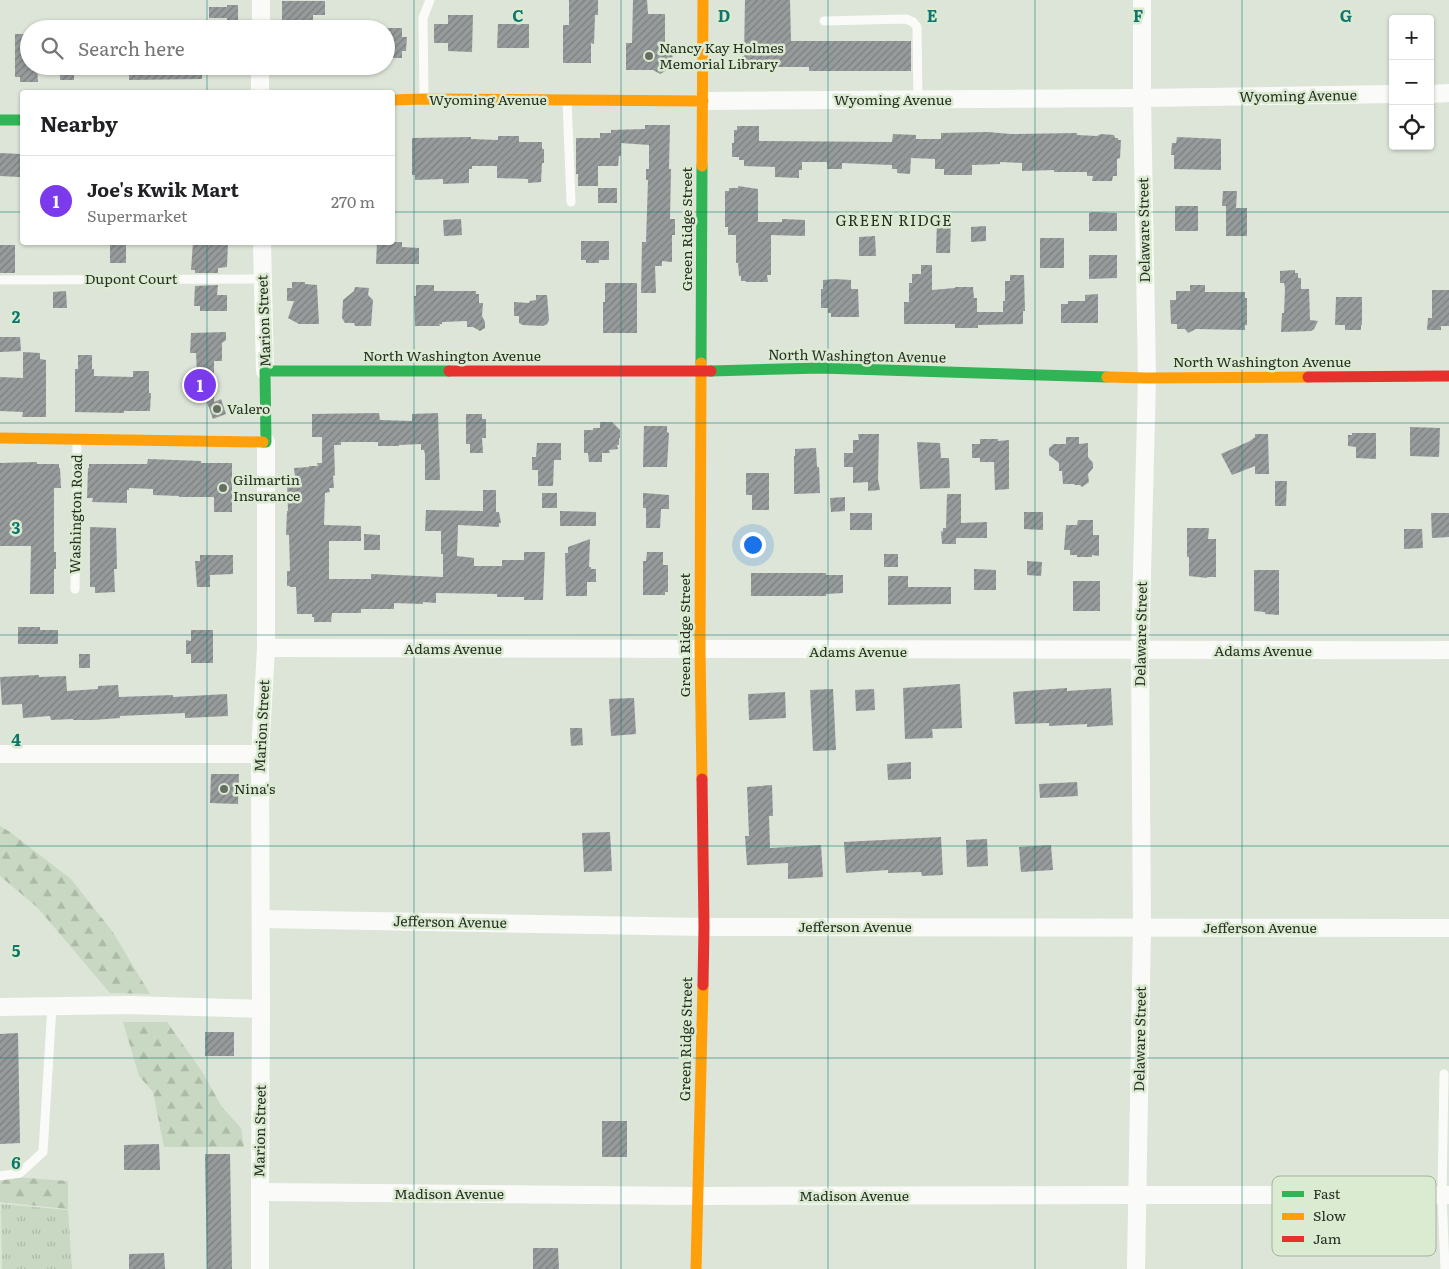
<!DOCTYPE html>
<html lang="en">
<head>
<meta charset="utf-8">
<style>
  body { margin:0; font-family:Literata,serif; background:#f2f2f2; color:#202124 }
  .controls { position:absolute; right:15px; top:15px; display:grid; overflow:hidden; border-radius:5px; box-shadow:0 1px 4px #0004 }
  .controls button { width:45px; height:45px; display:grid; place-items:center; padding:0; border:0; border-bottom:1px solid #e0e0e0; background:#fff; color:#202124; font:25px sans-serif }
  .you { position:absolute; left:752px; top:544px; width:18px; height:18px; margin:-12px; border:4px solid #fff; border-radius:50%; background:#1a73e8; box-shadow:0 0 0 8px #1a73e833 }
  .badge { display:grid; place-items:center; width:32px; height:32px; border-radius:50%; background:#7c3aed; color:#fff; font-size:16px; font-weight:700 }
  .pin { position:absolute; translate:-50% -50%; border:2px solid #fff; box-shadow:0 1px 5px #0006 }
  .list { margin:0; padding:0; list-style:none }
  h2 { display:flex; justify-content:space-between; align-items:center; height:65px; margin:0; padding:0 20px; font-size:21px }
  h2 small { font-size:16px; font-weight:400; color:#757577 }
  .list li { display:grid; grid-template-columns:32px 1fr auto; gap:15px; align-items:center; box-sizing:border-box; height:90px; padding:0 20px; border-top:1px solid #e0e0e0 }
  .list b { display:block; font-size:19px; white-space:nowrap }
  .list p { margin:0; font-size:16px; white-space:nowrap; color:#757577 }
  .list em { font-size:16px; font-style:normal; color:#757577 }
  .icon { flex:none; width:28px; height:28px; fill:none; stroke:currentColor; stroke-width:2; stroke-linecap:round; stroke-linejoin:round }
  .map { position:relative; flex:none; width:1449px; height:1269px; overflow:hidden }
  .search { position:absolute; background:#fff; box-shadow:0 1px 4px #0004; left:20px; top:20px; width:375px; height:55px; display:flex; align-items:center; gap:12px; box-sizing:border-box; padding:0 18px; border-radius:28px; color:#757577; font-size:19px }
  .panel { position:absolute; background:#fff; box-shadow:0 1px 4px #0004; left:20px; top:90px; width:375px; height:155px; border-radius:5px }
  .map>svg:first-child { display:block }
  .grass { fill:url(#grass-tufts) }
  .forest { fill:url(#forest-firs) }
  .building { fill:url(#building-hatch) }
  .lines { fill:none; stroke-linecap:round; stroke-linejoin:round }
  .lane { stroke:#fafbf9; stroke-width:9 }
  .street { stroke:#fafbf9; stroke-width:18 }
  .fast { stroke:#30b455; stroke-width:11 }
  .slow { stroke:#ff9f0a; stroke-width:11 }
  .jam { stroke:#e5322d; stroke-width:11 }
  .grid { fill:none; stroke:#0f766e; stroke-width:1; stroke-opacity:0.55 }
  .poi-dot { fill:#666e63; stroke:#dbebd1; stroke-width:2 }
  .labels { text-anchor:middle; stroke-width:5; stroke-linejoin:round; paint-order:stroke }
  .poi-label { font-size:14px; fill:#272e24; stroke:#dbebd1; text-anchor:start }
  .street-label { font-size:14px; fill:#272e24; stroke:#dbebd1 }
  .neighbourhood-label { font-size:15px; letter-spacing:1px; fill:#272e24; stroke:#dbebd1 }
  .key { fill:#dbebd1; stroke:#a5b29d; stroke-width:1 }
  .key-label { font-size:14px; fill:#272e24 }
  .grid-label { font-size:16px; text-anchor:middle; font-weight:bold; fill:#0f766e; stroke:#dbebd1; stroke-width:5; stroke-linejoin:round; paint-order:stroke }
</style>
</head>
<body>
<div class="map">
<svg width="1449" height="1269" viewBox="0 0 1449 1269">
  <defs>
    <pattern id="grass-tufts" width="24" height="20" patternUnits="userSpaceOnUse" patternTransform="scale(1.25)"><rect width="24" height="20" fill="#c9d8c2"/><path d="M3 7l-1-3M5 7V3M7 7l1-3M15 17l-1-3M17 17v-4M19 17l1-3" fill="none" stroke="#adbaa7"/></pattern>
    <pattern id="forest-firs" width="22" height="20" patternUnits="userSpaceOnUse" patternTransform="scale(1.25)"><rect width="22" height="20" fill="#c9d8c2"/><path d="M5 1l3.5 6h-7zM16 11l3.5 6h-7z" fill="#adbaa7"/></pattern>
    <pattern id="building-hatch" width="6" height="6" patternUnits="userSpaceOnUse" patternTransform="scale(1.25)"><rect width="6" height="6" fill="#979b9c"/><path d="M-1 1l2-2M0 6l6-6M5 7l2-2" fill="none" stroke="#7b7f7f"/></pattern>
  </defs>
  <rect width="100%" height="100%" fill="#dce5d7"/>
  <path class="grass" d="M1,1204L68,1210L72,1269H2Z"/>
  <g class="forest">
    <path d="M0,826L10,832L71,879L112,931L150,994L110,993L37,907L0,876Z"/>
    <path d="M123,1022H167L201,1070L222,1107L241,1128L244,1147H164L153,1092L139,1076Z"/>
    <path d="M0,1176L68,1181V1209L0,1202Z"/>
  </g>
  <g class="building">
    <path d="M569,0H598V15H595L594,44L591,43V63H563V25H569Z"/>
    <path d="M633,0H647L648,14H665V43H672L673,70H667L660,74L653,70H626V43H632Z"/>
    <path d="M745,0H790L791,41H911V71H809V67H756V71L742,70V56H744Z"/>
    <path d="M282,1H325V15H313V29H286V24H282Z"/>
    <path d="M227,5H238V20H227V18H209V7H227Z"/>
    <path d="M448,15H473L472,52L448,51V43H434V24H448Z"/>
    <path d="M498,24H529V48H497Z"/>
    <path d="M386,28H402V37H407L406,51H402V58H386Z"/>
    <path d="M15,34H29V66H37L38,82H20V77H15Z"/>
    <rect x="60" y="66" width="14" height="14"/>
    <path d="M129,66H202V79L129,80Z"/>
    <path d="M645,125H670L669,169H671L670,219H675V235H672V262L662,261V266H655L656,293H641L642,242H646L648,180H646V169H649V145L621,143V156H619L618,166H598V186H578V174H576V138H600V133H611V130L645,129Z"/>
    <path d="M737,126H759V141L892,142L893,134L916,135V139H941V133L988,132L1011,134L1077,133V135L1097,136L1101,134L1114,135L1115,138H1118V140H1121L1120,158L1117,159V176H1113L1112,181H1092L1093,176H1087V172H1054V170L1022,171V163L1000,162V164L972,165V175H944V169H935V159L911,158L910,174L897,173V169H892V165L842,163V169H827V162H802V170H799V178L775,177V167L744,166V160H739V157H732V143H734V130H737Z"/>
    <path d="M498,136H519V142H542V149H544V163H542L541,182L528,183V179L497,178V166H472V169H469V183L443,184V179L415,180V175H412V138L471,137V139L498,140Z"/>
    <path d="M1177,137L1221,139V170L1174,169V155H1171L1172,143H1176Z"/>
    <path d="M0,153L21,154L20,177L0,176Z"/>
    <path d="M738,186L758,189V222H782V219L805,220V236L771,235V275H767L768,282H746V281H741V276H739L738,263H736V235H728V227H725V191H729V188H738Z"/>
    <rect x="598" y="188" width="19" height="15"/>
    <path d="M1223,191H1237L1236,208H1247V236H1226V206H1222Z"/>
    <rect x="1175" y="206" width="23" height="25"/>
    <path d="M1093,212L1117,213V231H1089V213Z"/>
    <path d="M461,219L462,235L444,236L443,220Z"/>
    <path d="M937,220H951L950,253H936Z"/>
    <path d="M986,226V241L971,242V227Z"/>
    <path d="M875,236L876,256H859V237Z"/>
    <rect x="1040" y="238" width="24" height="30"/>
    <path d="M581,241H609V260H599V263H586V260H581Z"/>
    <rect x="110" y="242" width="16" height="21"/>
    <path d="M193,242H228L227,267L218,268V273H195V270H191Z"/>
    <path d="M377,242H402V247L419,248V264H376Z"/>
    <rect x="0" y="245" width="15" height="28"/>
    <path d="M1089,255H1117V278L1089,279Z"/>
    <path d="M921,265H932V290L955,288V287H973L974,298H977V312H1003V301H1005V281H1010V275H1024L1025,311H1023V324L978,325V328H955V324H904V302H909V283H912V274H921Z"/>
    <path d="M1295,270V273H1298V278H1301V289H1309L1310,320L1318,321L1314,329L1311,331L1281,332L1282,313H1284L1285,288L1284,283H1280V271Z"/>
    <path d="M835,279L851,280V289H858L859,317H831V313H828V308H821V289H823V280Z"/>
    <path d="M292,282H305V284L317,285L319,324H299L288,318L294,301H287V288H292Z"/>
    <path d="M605,283H637V333H603V302H605Z"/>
    <path d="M218,285L217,295H227V311H200V306H194L195,286Z"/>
    <path d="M416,285H434V291H476V294H479V303H483L482,316L485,322V328L480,331L473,327H467V321L442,322V324H439L440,326H415L414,296H416Z"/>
    <path d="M1190,285H1205V292H1245V298H1247V325H1245V330L1196,329L1188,333L1185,329H1177V324H1171L1170,300H1176V291H1190Z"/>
    <path d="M355,287L369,288L368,295L373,300L371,326H355L354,323H345L342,318L343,300L354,291Z"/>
    <path d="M1432,290H1449V326H1441V330H1427L1428,318H1432Z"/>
    <path d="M66,291L67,308H53V292Z"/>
    <path d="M1098,294V323H1061V304H1068V301H1085V295Z"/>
    <path d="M536,295H547L549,320L547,324L543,326L523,325L519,323V316H514V302L529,303L530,301L536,300Z"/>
    <path d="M1336,297H1362V325H1361V330H1345V325H1335Z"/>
    <path d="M226,332V340L222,343V361H214V402L221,399L226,414L213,419L204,394H185V376H197L196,353H190L191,333Z"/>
    <path d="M0,337H20L21,351L0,352Z"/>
    <path d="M23,352L40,353V359L46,360V417H22L23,412L0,411V377L23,378Z"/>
    <path d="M78,355H92V369H94V376L133,377V371H149V393H151L150,411H124V413L75,412V369H78Z"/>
    <path d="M379,413L380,420L412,421V414L438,413L440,480H425V454L424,450H421V444L399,445V446H378V442H341V445H334L335,475L333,476L334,488H329L330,492L325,493L324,525L361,526V541H329V579H371V574L443,577V554H441V531H425L426,510L483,511V490H496V512H499L501,523H499V527L458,525L457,556L474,558V566H502V560H524V552H545L543,600H524V597H497V594L436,593V603L423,602V604L394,603V609H361V613H332L331,622H314V617H312V614H297L296,587H290V586H287V571H290L289,535H286L287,511H288L287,482H290V477L295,476L294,468L309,467V466H318L317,463H322V437H312V414Z"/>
    <path d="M466,414H482V419H486V438H482L483,453H470V444H466Z"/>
    <path d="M600,422H612L620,430V438H619V445H617L618,449L609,450L610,453H602V462H589L588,453H584V430H593V428H600Z"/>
    <path d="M644,426H667V432L669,433L667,467H643Z"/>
    <path d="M1410,427L1440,428L1439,457L1410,456Z"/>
    <path d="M1352,433H1376V459L1356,458V447L1348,446V435H1352Z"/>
    <path d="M858,434H879L878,479L880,490L868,491V482L853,483V467H844V453H853V440H859Z"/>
    <path d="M1255,434H1268L1269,474H1255V466L1232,475L1221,454L1250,441L1255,437Z"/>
    <path d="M1066,437H1079V444L1088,443V457L1093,463V468L1088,474L1089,482L1082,487L1080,485H1075L1074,484H1063L1062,471H1059V463L1049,455V448L1054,444H1066Z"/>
    <path d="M980,439H998V441L1009,440V489L995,490L994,462H980V458H972V444H980Z"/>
    <path d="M917,442L940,443L941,458H949L950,488L920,489Z"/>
    <path d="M537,443H561V460H554L553,486H538V470H532V457H536Z"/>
    <path d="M816,448L817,467H819L820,493L794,494V456H795V449Z"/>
    <path d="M148,459L201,461V463H232V512H214V497H179V496L153,495V489L129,488V490H127V503L92,502L93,498H87L88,468H89V464H147Z"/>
    <path d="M37,462V464H59V468H60L61,488H54V552H56V569H54V594H30L31,546H0V463Z"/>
    <path d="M746,473H769V510H752V495H746Z"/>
    <path d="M1275,481H1287L1286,506H1275Z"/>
    <rect x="542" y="493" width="15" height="15"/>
    <path d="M643,493L669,495V509H661L660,528H646V508H643Z"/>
    <path d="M947,494H961V523L987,522V538H956V544H942L941,531L943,532V528H946Z"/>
    <path d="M845,497V511L831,512L830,498Z"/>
    <path d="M560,511L596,512V526H560Z"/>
    <path d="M1024,512H1043V530L1024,529Z"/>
    <rect x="850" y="513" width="22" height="17"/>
    <path d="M1431,513H1449V537L1432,538Z"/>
    <path d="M1078,520H1093V535H1099V556L1092,555V557H1077V555H1070V550H1064L1066,525H1077Z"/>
    <path d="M90,527L116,528L117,569H114L115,592L95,593V587H90Z"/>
    <path d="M1187,528H1209L1208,539H1216V577H1207V578L1189,576V557H1187Z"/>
    <path d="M1404,529H1422L1423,548L1404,549Z"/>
    <path d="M364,534L380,535V550H364Z"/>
    <path d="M590,539L589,567H591V569H596V582H587V596H566L565,553H568V547Z"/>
    <path d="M647,552H663V565H668V592H665V595H643V561H646Z"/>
    <rect x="884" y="554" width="14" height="13"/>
    <path d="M200,555H233V574L210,575V587H197L195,561H200Z"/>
    <path d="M1027,561L1042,562L1041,576L1027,575Z"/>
    <path d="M974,569L996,570V590H974Z"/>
    <path d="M1254,570H1279V615L1265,614V612L1254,611Z"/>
    <path d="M751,573H826V575H843V593L826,594V596H751Z"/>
    <path d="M888,576H908V587H951V604L888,605Z"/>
    <rect x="1073" y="581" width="27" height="30"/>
    <path d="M18,627H40V630H58V644H18Z"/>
    <path d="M191,630H213V663H191V654H186V640L191,641Z"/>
    <rect x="79" y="654" width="11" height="14"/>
    <path d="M39,675V677L66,676L67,691L98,689V686L118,685L119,697L173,695V697L227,694L228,716L185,718V713L120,716V718L93,720H73V719L51,720L50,716L23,718L22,704L2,705L0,677Z"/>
    <path d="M960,684L962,728L932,729L933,738L905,739L903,688Z"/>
    <path d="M1067,688V691L1111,688L1113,725L1087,727V724L1049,726V723L1015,724L1013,692Z"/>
    <path d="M833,689L836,750L813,751L810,690Z"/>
    <path d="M874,689L875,710L856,711L855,690Z"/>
    <path d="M785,692L786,718L749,720L748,694Z"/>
    <path d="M634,698L636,734L611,736L609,699Z"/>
    <path d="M570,728H582L583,745L571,746Z"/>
    <path d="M911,762V779L888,780L887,764Z"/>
    <path d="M211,774H239L238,804L210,803Z"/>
    <path d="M1077,782L1078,796L1040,798L1039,784Z"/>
    <path d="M772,785L773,816H769L770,848L821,845L823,877L788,879V863L747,865L745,836H749L747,787Z"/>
    <path d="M610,832L612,871L584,872L582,833Z"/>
    <path d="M941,837L943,875L922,876L921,872L888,873V870L846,873L844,842Z"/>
    <path d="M987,839L988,866L967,867L966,840Z"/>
    <path d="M1051,845L1053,870L1021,872L1019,847Z"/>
    <rect x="205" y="1032" width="29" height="24"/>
    <path d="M18,1033L20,1143L0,1144V1034Z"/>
    <rect x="602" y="1121" width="25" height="36"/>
    <path d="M159,1144L160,1170H124V1145Z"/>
    <path d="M205,1154H230L232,1269H207Z"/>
    <path d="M533,1248H558L559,1269H533Z"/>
    <path d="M164,1253L165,1269H129V1254Z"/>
  </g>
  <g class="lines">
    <g class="lane">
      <path d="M824,21L906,19L913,22L917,27L918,100"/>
      <path d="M424,98L423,18L430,0"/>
      <path d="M567,100L571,202"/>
      <path d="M0,280L263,279"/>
      <path d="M75,589L77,441"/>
      <path d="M1444,1074L1442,1195L1445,1269"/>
      <path d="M0,1176L20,1173L43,1152L52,1006"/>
    </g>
    <g class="street">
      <path d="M261,29V0"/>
      <path d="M260,92V66"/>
      <path d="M1430,94L1449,93"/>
      <path d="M703,101L1142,98L1393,94"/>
      <path d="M262,242L265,371"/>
      <path d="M266,648C661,651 1055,653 1449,650"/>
      <path d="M0,754H260"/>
      <path d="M261,919L704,927L1449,928"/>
      <path d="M0,1007L129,1005L261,1009"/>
      <path d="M260,1192L697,1196L1138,1195H1449"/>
      <path d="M260,1269V1192L261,1009L260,754L266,648V442"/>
      <path d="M1136,1269L1142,928L1140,652L1147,378L1142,98V0"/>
    </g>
    <g class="fast">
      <path d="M0,120H22"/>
      <path d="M701,363L702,166"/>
      <path d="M711,371L820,368L1107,377"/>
      <path d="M263,442H266L265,371H449"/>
    </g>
    <g class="slow">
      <path d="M392,100L424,99L703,101"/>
      <path d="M702,166L703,0"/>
      <path d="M701,363L700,651L702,779"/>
      <path d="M1107,377L1147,378L1308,377"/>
      <path d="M0,438L263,442"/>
      <path d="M696,1269L703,985"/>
    </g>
    <g class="jam">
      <path d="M449,371H711"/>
      <path d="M1308,377L1449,376"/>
      <path d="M702,779L704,927L703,985"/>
    </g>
  </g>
  <path class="grid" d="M207,0V29M414,0V1269M621,0V1269M828,0V1269M1035,0V1269M1242,0V1269M207,66V92M0,212H22M392,212H1449M207,242V1269M0,423H1449M0,635H1449M0,846H1449M0,1058H1449"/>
  <g class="poi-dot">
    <circle cx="649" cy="56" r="5"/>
    <circle cx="217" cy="409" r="5"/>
    <circle cx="223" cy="488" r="5"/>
    <circle cx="224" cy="789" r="5"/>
  </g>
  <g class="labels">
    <g class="poi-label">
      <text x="659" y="53">Nancy Kay Holmes<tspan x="659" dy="16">Memorial Library</tspan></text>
      <text x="227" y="414">Valero</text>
      <text x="233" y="485">Gilmartin<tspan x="233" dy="16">Insurance</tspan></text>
      <text x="234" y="794">Nina's</text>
    </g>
    <g class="street-label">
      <text transform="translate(1298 96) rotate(-1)" y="5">Wyoming Avenue</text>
      <text x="488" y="105">Wyoming Avenue</text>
      <text x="893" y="105">Wyoming Avenue</text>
      <text transform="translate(687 229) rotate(-90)" y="5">Green Ridge Street</text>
      <text transform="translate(1144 230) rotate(-91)" y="5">Delaware Street</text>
      <text x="131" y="284">Dupont Court</text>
      <text transform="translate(264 321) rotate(-92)" y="5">Marion Street</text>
      <text x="452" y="361">North Washington Avenue</text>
      <text transform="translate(857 356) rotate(1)" y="5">North Washington Avenue</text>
      <text x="1262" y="367">North Washington Avenue</text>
      <text transform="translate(76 514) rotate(-89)" y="5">Washington Road</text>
      <text transform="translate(1141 634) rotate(-89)" y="5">Delaware Street</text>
      <text transform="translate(685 635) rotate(-90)" y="5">Green Ridge Street</text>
      <text x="453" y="654">Adams Avenue</text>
      <text x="1263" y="656">Adams Avenue</text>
      <text x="858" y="657">Adams Avenue</text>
      <text transform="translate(262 726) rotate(-87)" y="5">Marion Street</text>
      <text transform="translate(450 922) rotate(1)" y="5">Jefferson Avenue</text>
      <text x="855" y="932">Jefferson Avenue</text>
      <text x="1260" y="933">Jefferson Avenue</text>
      <text transform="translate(686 1039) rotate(-89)" y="5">Green Ridge Street</text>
      <text transform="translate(1140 1039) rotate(-89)" y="5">Delaware Street</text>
      <text transform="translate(260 1131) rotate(-89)" y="5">Marion Street</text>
      <text x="449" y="1199">Madison Avenue</text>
      <text x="854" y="1201">Madison Avenue</text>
    </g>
    <g class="neighbourhood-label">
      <text x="894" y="226">GREEN RIDGE</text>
    </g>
  </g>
  <rect x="1272" y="1176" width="164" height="80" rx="8" class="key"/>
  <rect x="1282" y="1191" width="22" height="6" fill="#30b455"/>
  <rect x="1282" y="1213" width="22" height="7" fill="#ff9f0a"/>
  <rect x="1282" y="1236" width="22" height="6" fill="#e5322d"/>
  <g class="key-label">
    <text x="1313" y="1199">Fast</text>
    <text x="1313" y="1221">Slow</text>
    <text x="1313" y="1244">Jam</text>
  </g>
  <g class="grid-label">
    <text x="518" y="22">C</text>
    <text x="724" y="22">D</text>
    <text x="932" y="22">E</text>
    <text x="1138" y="22">F</text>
    <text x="1346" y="22">G</text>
    <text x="16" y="323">2</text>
    <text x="16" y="534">3</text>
    <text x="16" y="746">4</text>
    <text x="16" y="957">5</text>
    <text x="16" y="1169">6</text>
  </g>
</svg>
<div class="controls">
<button>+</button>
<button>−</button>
<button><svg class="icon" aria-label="locate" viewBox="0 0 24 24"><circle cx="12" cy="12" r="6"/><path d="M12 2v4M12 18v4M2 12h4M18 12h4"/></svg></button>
</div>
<div class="you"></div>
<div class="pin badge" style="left:200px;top:385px">1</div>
<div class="search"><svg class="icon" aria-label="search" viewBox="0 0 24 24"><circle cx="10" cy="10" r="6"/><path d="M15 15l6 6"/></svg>Search here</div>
<section class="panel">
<h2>Nearby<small></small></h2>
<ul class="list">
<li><span class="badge">1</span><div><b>Joe's Kwik Mart</b><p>Supermarket</p></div><em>270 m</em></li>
</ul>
</section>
</div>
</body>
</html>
